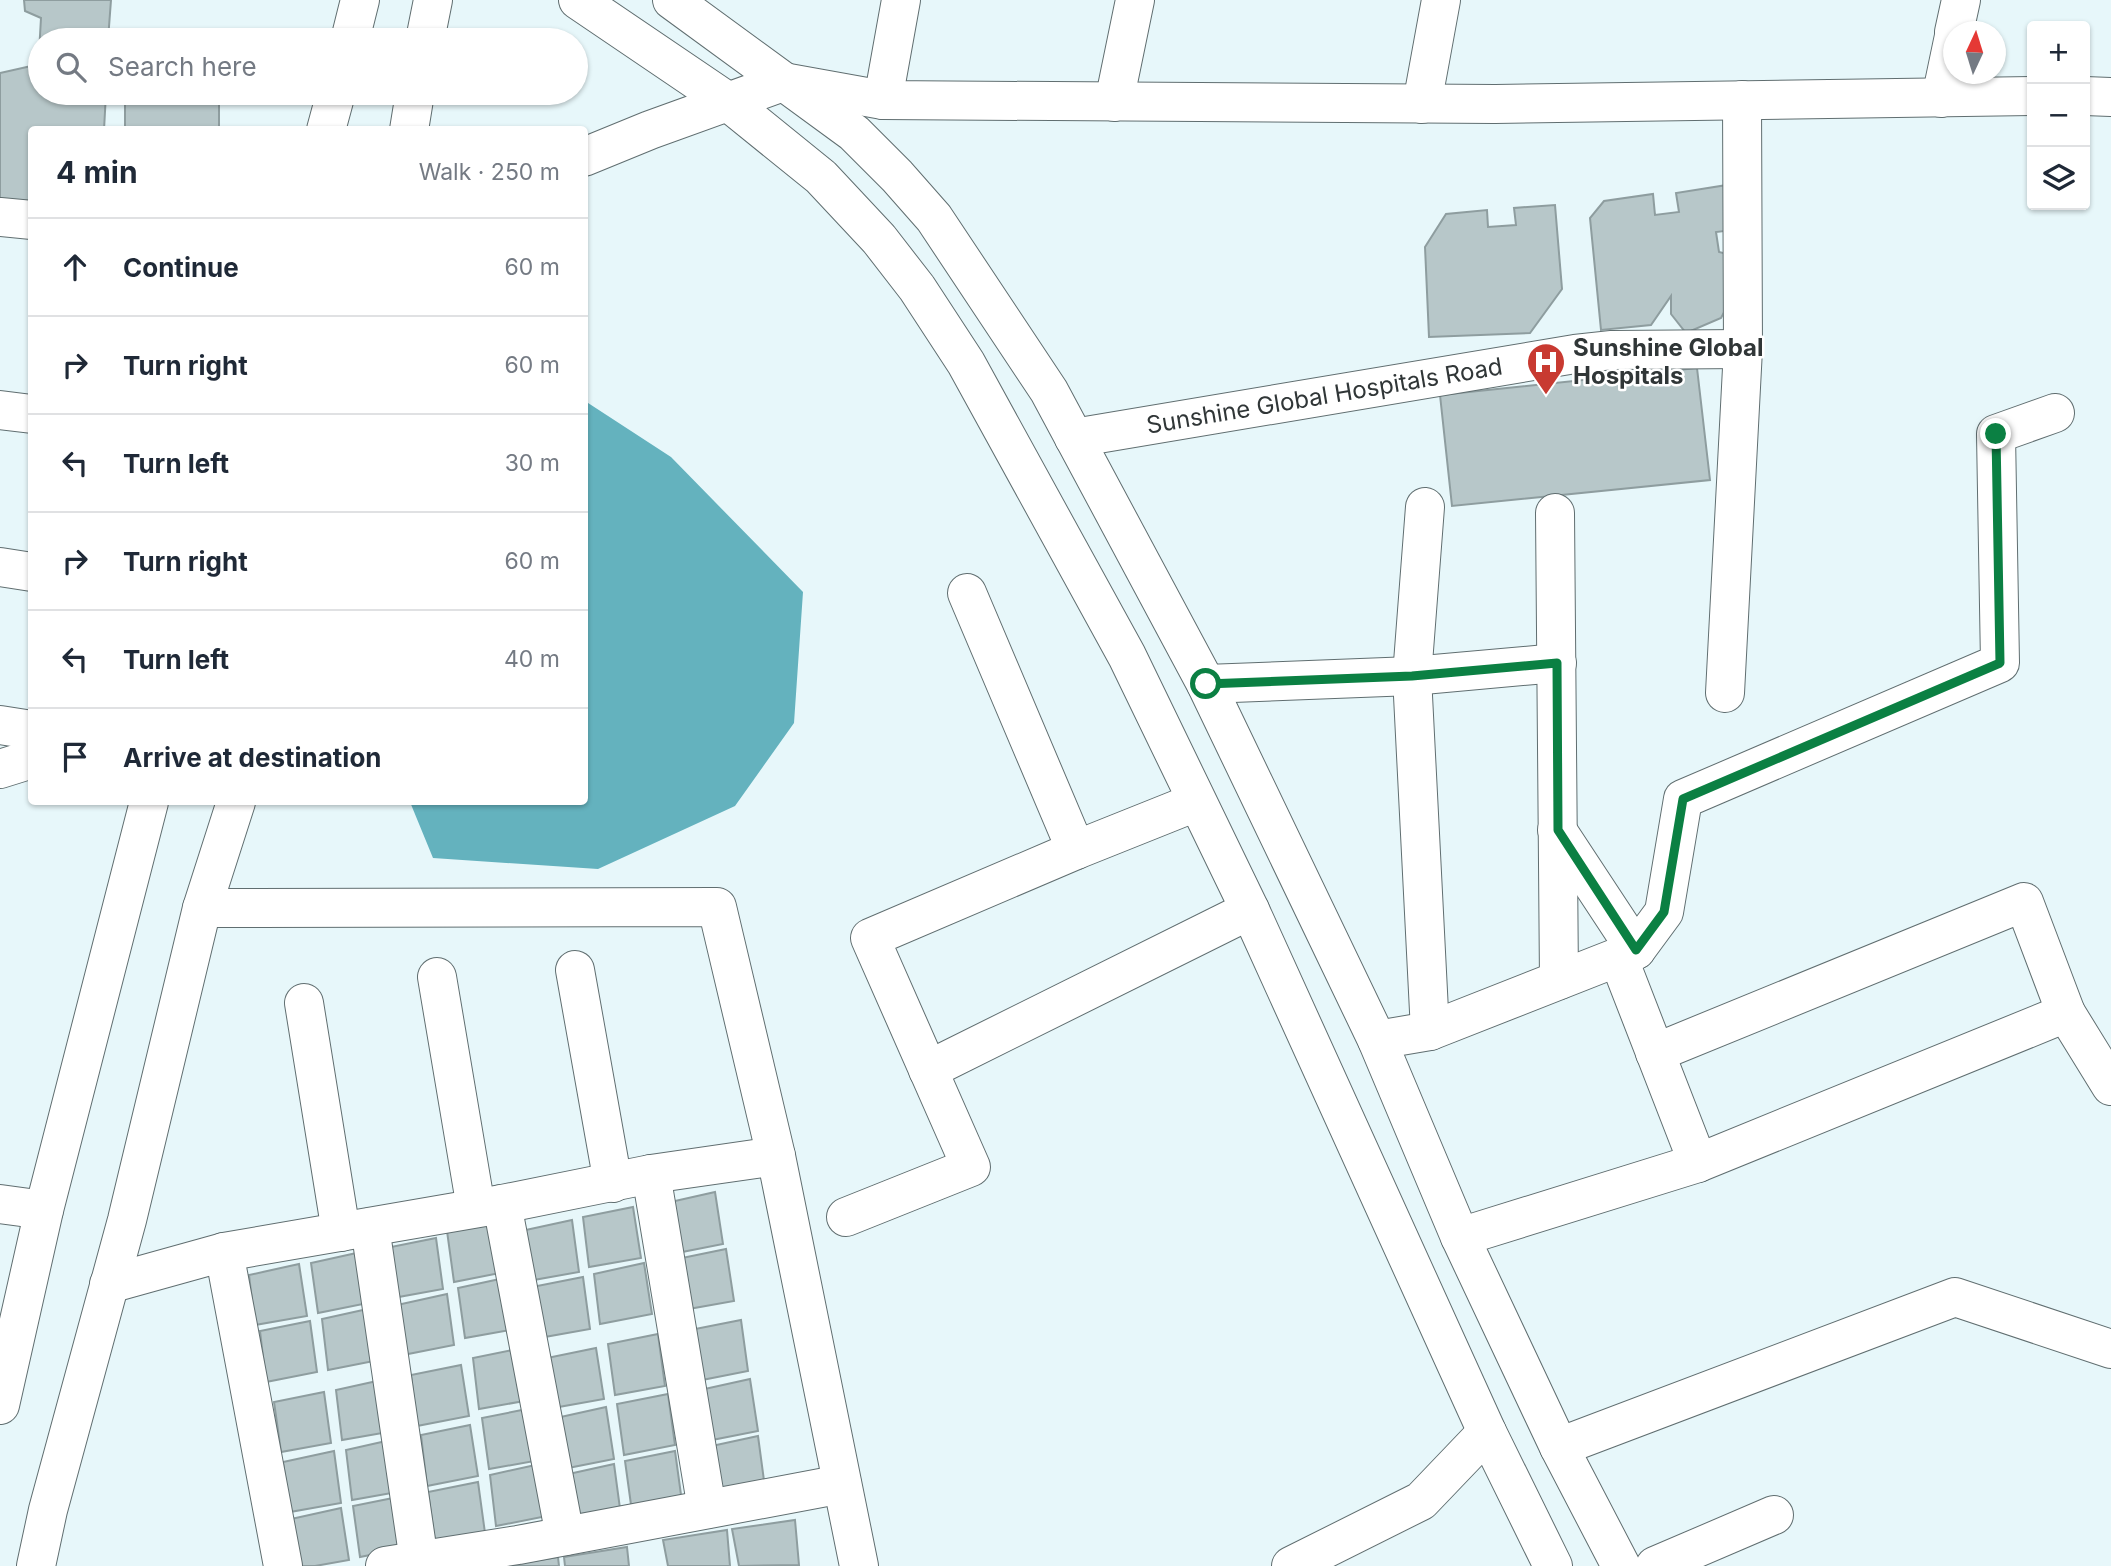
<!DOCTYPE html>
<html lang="en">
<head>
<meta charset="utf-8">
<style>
  body { margin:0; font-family:Inter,sans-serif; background:#f6f6f7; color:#1f2937 }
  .controls { position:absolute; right:21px; top:21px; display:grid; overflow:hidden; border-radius:7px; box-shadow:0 2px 5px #0004 }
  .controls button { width:63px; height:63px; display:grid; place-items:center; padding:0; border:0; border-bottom:2px solid #e0e1e3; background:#fff; color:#1f2937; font:35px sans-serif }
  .compass { position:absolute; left:1943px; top:21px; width:63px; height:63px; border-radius:50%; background:#fff; box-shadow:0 2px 5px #0004; rotate:4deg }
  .stop { position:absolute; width:21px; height:21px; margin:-16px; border:5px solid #0b8043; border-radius:50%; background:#fff }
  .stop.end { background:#0b8043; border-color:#fff; box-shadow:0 2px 7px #0008 }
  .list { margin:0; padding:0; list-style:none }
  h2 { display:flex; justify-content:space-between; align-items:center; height:91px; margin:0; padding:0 28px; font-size:30px }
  h2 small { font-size:23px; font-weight:400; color:#747a83 }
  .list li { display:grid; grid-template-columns:46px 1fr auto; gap:21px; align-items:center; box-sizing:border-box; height:98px; padding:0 28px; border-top:2px solid #e0e1e3 }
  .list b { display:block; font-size:26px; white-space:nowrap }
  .list em { font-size:23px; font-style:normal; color:#747a83 }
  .icon { flex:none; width:38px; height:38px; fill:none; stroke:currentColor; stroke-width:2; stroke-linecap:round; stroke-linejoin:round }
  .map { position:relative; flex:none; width:2111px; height:1566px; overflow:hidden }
  .search { position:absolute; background:#fff; box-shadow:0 2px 5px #0004; left:28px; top:28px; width:560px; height:77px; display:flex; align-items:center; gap:18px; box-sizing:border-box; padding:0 24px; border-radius:38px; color:#747a83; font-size:26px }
  .panel { position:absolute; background:#fff; box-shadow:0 2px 5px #0004; left:28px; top:126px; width:560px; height:679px; border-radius:7px }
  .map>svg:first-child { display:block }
  .water { fill:#64b2be }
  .building { fill:#b7c7c9; stroke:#8e9d9f; stroke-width:2 }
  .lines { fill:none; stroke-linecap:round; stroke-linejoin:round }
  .minor-casing { stroke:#606e70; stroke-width:40 }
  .highway-casing { stroke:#606e70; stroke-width:40 }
  .minor { stroke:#fff; stroke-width:38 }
  .highway { stroke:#fff; stroke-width:38 }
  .route { stroke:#0b8043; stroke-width:9 }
  .labels { text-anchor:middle; stroke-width:5; stroke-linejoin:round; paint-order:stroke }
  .poi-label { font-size:24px; font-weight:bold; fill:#303637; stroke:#fff; text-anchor:start }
  .street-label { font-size:24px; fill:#303637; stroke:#fff }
</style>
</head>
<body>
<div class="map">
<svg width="2111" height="1566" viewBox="0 0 2111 1566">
  <rect width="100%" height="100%" fill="#e7f7fa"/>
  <path class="water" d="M585,401L671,457L803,592L794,723L735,806L598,869L433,858L410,802H584Z"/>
  <g class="building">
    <path d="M24,0H111L108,40H40L39,53L41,18L25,11Z"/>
    <path d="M40,64V93H106L104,130H32V205L0,203V73Z"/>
    <rect x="125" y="93" width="94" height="37"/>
    <path d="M1727,185L1733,230L1716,232L1719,252L1731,255L1732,297L1721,318L1686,333L1671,314V296L1651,325L1601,330L1590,218L1604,201L1653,194L1655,215L1679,212L1676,193Z"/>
    <path d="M1555,205L1562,289L1530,333L1429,337L1425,247L1446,214L1487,210L1488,227L1516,225L1514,208Z"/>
    <path d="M1697,368L1710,480L1452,506L1440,395Z"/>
    <path d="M715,1192L723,1244L672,1254L666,1203Z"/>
    <path d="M633,1207L641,1258L589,1267L583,1217Z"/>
    <path d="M572,1220L579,1272L528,1281L521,1231Z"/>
    <path d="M498,1221L505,1272L454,1282L447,1231Z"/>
    <path d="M436,1238L443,1289L393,1298L386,1248Z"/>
    <path d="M726,1249L734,1301L683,1310L677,1259Z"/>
    <path d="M361,1252L368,1303L318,1313L311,1263Z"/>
    <path d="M644,1263L652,1314L600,1324L594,1274Z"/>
    <path d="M299,1264L307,1316L255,1325L249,1275Z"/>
    <path d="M509,1277L516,1329L465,1338L458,1288Z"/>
    <path d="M583,1277L590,1329L539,1338L532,1287Z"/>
    <path d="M447,1294L454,1345L403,1355L397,1305Z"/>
    <path d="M372,1308L379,1360L328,1370L322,1319Z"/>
    <path d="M741,1320L748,1371L697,1381L690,1330Z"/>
    <path d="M310,1321L317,1372L266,1382L260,1331Z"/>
    <path d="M658,1334L665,1386L615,1395L608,1344Z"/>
    <path d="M522,1348L530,1400L479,1409L473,1358Z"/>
    <path d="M596,1348L604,1399L553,1408L547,1358Z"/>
    <path d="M461,1365L469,1416L417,1426L411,1375Z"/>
    <path d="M386,1379L394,1431L342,1440L336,1390Z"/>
    <path d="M750,1379L758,1431L707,1441L700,1390Z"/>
    <path d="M324,1392L331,1443L281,1452L274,1402Z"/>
    <path d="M668,1394L675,1445L624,1455L617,1404Z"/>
    <path d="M606,1407L614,1459L563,1469L556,1418Z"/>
    <path d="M532,1408L540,1460L489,1469L482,1418Z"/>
    <path d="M470,1425L478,1476L427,1486L421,1435Z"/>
    <path d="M758,1436L765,1488L714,1497L707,1447Z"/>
    <path d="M395,1439L403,1491L352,1500L346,1450Z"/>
    <path d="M334,1451L341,1503L290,1512L283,1462Z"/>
    <path d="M675,1451L682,1502L632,1512L625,1461Z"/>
    <path d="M540,1464L547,1516L496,1526L490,1475Z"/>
    <path d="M614,1464L621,1516L570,1525L564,1475Z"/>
    <path d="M478,1482L485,1533L435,1542L428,1492Z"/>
    <path d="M403,1496L410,1547L360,1557L353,1506Z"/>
    <path d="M341,1508L349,1560L315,1566H297L291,1519Z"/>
    <path d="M795,1520L799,1565L739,1566L732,1529Z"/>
    <path d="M727,1530L730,1566H668L663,1540Z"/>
    <path d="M627,1547L629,1566H565L564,1557Z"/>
    <path d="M558,1557L559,1566H502Z"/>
  </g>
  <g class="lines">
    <defs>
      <g id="minor">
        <path d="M1954,32L1961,0"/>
        <path d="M350,40L360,0"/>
        <path d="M425,40L433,0"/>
        <path d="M2085,96L2111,97"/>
        <path d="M1941,98L1954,36"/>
        <path d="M883,100L901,0"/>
        <path d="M1114,102L1135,0"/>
        <path d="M1422,104L1441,0"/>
        <path d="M326,130L336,93"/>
        <path d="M409,130L415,93"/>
        <path d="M584,157L650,130L783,82L883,100L1495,104L2032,96"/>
        <path d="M0,217L32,220"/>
        <path d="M0,410L32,414"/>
        <path id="s1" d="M1074,438L1575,354L1612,350L1743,349"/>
        <path d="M1425,507L1412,676L1430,1031"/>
        <path d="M1555,513L1559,980"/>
        <path d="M0,567L32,572"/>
        <path d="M967,593L1076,850"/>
        <path d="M1206,684L1412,676L1557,663"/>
        <path d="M1725,693L1743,349L1742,100"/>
        <path d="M0,725L32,730"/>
        <path d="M0,769L32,759"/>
        <path d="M1557,830L1636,950"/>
        <path d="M202,908L717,907L776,1156L859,1566"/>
        <path d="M1618,957L1698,1163"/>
        <path d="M575,970L613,1183"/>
        <path d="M437,977L476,1208"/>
        <path d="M304,1003L341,1232"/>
        <path d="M1377,1040L1430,1031L1636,950L1664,912L1683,799L2000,663L1996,434L2055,413"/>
        <path d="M1655,1053L2024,902L2066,1013"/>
        <path d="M928,1070L1250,910"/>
        <path d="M651,1174L707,1509"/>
        <path d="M0,1204L44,1210"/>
        <path d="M502,1204L565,1536"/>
        <path d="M846,1217L971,1167L870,938L1076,850L1196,802"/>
        <path d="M370,1227L419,1561"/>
        <path d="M1460,1237L1698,1163L2066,1013L2111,1086"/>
        <path d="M224,1252L283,1566"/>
        <path d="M109,1284L224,1252L502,1204L651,1174L776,1156"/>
        <path d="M0,1405L44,1210L149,802"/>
        <path d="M1559,1447L1955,1297L2111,1349"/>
        <path d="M36,1566L48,1510L127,1220L202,908L236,802"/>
        <path d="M385,1566L518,1545L842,1484"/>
        <path d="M1291,1566L1421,1501L1487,1432"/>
        <path d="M1655,1566L1774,1515"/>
      </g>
      <g id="highway">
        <path d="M578,0L727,101L821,177L879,239L917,288L966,363L1127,656L1250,910L1487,1432L1553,1566"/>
        <path d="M672,0L854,133L897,176L934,218L1049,391L1206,684L1377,1040L1460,1237L1559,1447L1621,1566"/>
      </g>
    </defs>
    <use href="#minor" class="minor-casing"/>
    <use href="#highway" class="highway-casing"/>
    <use href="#minor" class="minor"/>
    <use href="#highway" class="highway"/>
  </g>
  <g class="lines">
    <path class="route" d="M1206,684L1412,676L1557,663L1558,830L1636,950L1664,912L1683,799L2000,663L1996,434"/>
  </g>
  <defs>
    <symbol id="hospital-pin" viewBox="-11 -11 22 30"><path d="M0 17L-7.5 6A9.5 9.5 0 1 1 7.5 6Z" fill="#c83a31" stroke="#fff"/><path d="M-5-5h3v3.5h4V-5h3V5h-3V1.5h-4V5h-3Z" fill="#fff"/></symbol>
  </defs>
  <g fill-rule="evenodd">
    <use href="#hospital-pin" x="1524" y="340" width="44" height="60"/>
  </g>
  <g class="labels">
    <g class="poi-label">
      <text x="1573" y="356">Sunshine Global<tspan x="1573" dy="28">Hospitals</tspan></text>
    </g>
    <g class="street-label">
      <text dy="8" stroke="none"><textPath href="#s1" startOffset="254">Sunshine Global Hospitals Road</textPath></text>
    </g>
  </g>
</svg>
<div class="controls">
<button>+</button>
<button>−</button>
<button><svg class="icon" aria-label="layers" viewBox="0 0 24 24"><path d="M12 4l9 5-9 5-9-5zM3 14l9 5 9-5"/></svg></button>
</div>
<svg class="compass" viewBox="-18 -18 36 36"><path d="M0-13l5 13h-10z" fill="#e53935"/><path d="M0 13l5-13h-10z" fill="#747a83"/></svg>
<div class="stop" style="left:1206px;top:684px"></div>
<div class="stop end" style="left:1996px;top:434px"></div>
<div class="search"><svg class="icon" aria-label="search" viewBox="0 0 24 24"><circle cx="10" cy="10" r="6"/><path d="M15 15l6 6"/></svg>Search here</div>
<section class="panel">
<h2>4 min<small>Walk · 250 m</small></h2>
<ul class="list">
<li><svg class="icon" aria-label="ahead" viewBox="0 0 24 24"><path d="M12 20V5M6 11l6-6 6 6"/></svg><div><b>Continue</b></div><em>60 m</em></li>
<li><svg class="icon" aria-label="right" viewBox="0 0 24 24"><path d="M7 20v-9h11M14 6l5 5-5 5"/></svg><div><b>Turn right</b></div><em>60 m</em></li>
<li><svg class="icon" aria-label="left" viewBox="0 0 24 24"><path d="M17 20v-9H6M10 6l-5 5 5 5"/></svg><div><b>Turn left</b></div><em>30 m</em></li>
<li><svg class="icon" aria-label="right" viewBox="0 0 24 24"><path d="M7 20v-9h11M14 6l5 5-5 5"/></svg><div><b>Turn right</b></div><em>60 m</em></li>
<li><svg class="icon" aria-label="left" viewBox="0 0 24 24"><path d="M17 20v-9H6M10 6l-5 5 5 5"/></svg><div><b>Turn left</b></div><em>40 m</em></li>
<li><svg class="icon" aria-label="arrive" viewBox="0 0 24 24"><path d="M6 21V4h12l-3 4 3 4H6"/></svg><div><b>Arrive at destination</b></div></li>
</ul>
</section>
</div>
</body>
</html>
